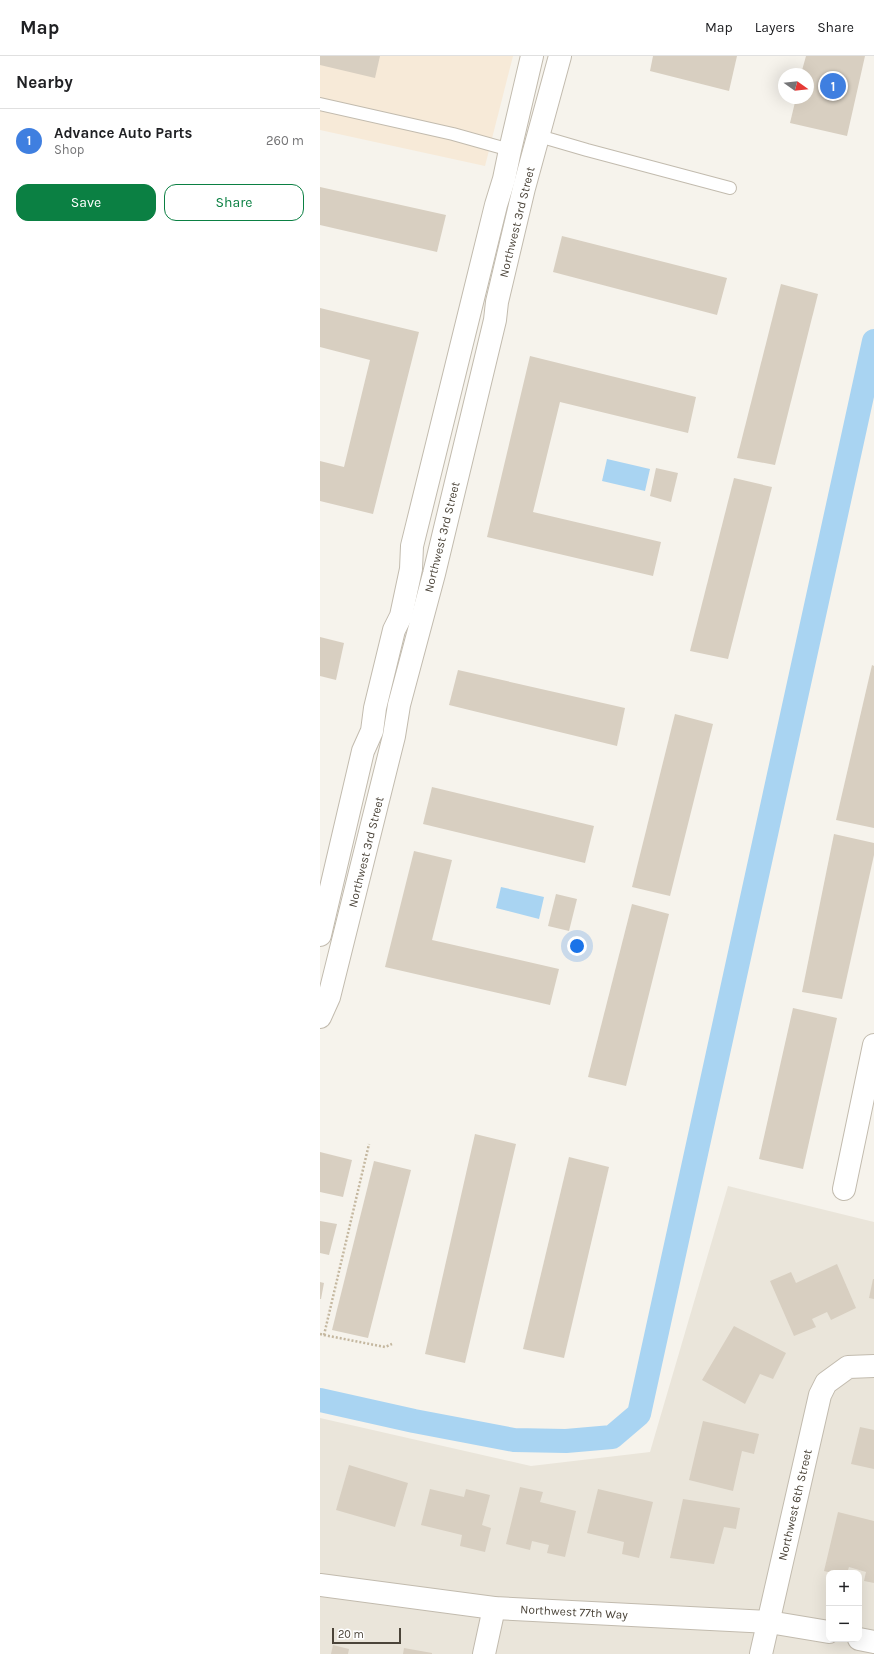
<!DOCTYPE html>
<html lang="en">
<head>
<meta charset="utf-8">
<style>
  body { margin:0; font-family:Karla,sans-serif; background:#f2f2f2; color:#202124 }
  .controls { position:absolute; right:12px; bottom:12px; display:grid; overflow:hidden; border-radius:8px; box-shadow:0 4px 16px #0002 }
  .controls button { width:36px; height:36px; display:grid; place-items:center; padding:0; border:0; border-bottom:1px solid #e0e0e0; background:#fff; color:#202124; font:20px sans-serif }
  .compass { position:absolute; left:458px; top:12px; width:36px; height:36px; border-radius:50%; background:#fff; box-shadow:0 4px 16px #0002; rotate:105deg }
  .scale { position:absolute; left:12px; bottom:10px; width:69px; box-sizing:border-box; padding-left:4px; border:2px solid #4b4439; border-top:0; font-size:11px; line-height:14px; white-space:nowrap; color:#4b4439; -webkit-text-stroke:3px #fff; paint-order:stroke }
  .you { position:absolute; left:257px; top:890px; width:14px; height:14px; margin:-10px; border:3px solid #fff; border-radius:50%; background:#1a73e8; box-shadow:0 0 0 6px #1a73e833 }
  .badge { display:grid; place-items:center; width:26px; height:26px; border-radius:50%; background:#0b8043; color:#fff; font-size:13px; font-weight:700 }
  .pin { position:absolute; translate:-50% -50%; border:2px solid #fff; box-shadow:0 1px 4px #0006 }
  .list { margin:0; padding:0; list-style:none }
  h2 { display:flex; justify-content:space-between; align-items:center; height:52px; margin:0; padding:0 16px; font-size:17px }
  h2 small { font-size:13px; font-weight:400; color:#757577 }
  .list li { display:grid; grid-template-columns:26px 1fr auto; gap:12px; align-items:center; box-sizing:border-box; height:64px; padding:0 16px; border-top:1px solid #e0e0e0 }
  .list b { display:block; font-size:15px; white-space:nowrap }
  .list p { margin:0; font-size:13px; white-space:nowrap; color:#757577 }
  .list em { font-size:13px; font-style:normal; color:#757577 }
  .actions { display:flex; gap:8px; padding:12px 16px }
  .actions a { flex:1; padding:9px 0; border:1px solid #0b8043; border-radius:12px; text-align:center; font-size:14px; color:#0b8043 }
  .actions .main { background:#0b8043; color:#fff }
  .map { position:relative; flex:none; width:554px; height:1598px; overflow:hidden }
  header { display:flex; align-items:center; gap:24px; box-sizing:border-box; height:56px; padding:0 20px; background:#fff; border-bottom:1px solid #e0e0e0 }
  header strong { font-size:19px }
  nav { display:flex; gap:22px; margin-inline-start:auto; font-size:14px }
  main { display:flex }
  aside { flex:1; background:#fff }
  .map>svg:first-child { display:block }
  .residential { fill:#eae5da; fill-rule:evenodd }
  .commercial { fill:#f7ead8 }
  .water { fill:#a9d4f2 }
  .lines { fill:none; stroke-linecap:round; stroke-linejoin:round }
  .canal { stroke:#a9d4f2; stroke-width:24 }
  .building { fill:#d8cfc1 }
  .lane-casing { stroke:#c2bbae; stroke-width:14 }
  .street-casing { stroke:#c2bbae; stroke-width:24 }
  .path { stroke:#c4b79f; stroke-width:2.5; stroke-dasharray:2 2; stroke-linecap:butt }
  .lane { stroke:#fff; stroke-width:12 }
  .street { stroke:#fff; stroke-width:22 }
  .labels { text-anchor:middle; stroke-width:4; stroke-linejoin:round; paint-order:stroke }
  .street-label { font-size:12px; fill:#4b4439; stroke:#fff }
</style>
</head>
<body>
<header>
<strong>Map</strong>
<nav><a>Map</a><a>Layers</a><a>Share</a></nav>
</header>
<main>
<aside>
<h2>Nearby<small></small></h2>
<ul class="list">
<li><span class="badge" style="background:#3f7fe0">1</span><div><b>Advance Auto Parts</b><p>Shop</p></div><em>260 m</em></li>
</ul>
<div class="actions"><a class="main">Save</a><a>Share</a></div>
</aside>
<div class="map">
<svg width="554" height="1598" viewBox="0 0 554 1598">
  <rect width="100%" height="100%" fill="#f6f3ec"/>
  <path class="residential" d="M408,1130L554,1166V1598H0V1362L211,1410L330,1396ZM509,1517H539V1583H509Z"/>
  <path class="commercial" d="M0,0H193L165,110L0,74Z"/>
  <g class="water">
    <path d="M287,403L330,413L325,435L282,425Z"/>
    <path d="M181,831L224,841L219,863L176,852Z"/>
  </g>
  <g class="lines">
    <path class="canal" d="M0,1344L94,1365L194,1384L246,1385L292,1381L319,1358L554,285"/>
  </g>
  <g class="building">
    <path d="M0,0H60L55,22L0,9Z"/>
    <path d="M333,0H417L409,35L330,15Z"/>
    <path d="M486,0H545L527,80L470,67L476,42H488V18H481Z"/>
    <path d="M0,131L126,159L117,196L0,169Z"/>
    <path d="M242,180L407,222L397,259L233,216Z"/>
    <path d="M461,228L498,238L455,409L417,402Z"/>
    <path d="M0,252L99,276L53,458L0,445V405L24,411L50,304L0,291Z"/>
    <path d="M210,300L376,341L368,377L240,346L213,456L341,486L333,520L167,481Z"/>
    <path d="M336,412L358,417L351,446L330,440Z"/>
    <path d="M414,422L452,431L408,603L370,595Z"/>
    <path d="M0,581L24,587L16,624L0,620Z"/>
    <path d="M552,609L554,610V772L516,764Z"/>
    <path d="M138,614L305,652L297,690L129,649Z"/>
    <path d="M355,658L393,668L350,840L312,831Z"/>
    <path d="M112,731L274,770L265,807L103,768Z"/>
    <path d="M514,778L554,787V799L522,943L482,936Z"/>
    <path d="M94,795L132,804L112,884L239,913L230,949L65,911Z"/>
    <path d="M236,838L257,843L249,875L228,870Z"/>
    <path d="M312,848L349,858L306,1030L268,1021Z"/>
    <path d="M473,952L517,962L483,1113L439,1103Z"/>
    <path d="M155,1078L196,1088L145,1307L105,1298Z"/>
    <path d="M0,1096L32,1104L23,1141L0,1136Z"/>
    <path d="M249,1101L289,1111L244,1302L203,1293Z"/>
    <path d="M54,1105L91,1114L48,1282L12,1274Z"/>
    <path d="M0,1165L17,1168L9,1199L0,1197Z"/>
    <path d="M517,1208L536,1252L511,1264L507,1256L492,1263L496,1271L474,1280L450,1225L471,1216L476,1227Z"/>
    <path d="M553,1223H554V1243L549,1242Z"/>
    <path d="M0,1226L4,1227L1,1243H0Z"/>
    <path d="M414,1270L466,1297L453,1323L440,1318L425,1348L382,1324Z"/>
    <path d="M383,1365L439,1378L434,1398L422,1395L413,1435L369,1424Z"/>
    <path d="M540,1371L554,1374V1413L531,1408Z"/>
    <path d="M29,1409L88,1427L75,1471L16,1454Z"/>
    <path d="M200,1431L223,1436L220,1446L256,1455L245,1501L227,1497L229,1489L212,1485L210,1494L186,1488Z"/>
    <path d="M110,1433L144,1441L146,1433L170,1439L162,1469L171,1472L165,1496L140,1490L142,1479L101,1469Z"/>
    <path d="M278,1433L333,1446L319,1502L302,1498L304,1486L267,1477Z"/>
    <path d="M363,1443L420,1452L416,1473L404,1471L394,1508L350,1502Z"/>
    <path d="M518,1456L554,1465V1527L544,1525L546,1516L529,1511L527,1517H512L504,1515Z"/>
    <path d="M13,1589L29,1593L28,1598H11Z"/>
    <path d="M84,1592L112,1597V1598H83Z"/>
  </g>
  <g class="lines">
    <defs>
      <g id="lane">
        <path d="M0,48L133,78L190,94"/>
        <path d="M219,80L267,94L410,132"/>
      </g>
      <g id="street">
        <path d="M0,879L43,695L52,675L55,652L74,574L81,560L91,513L92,490L176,149L184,123L190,94L212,0"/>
        <path d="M0,961L9,941L74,680L79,649L114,518L175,264L177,246L204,132L240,0"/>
        <path d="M524,1133L554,989"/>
        <path d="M0,1529L174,1552L449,1566L509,1576"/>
        <path d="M539,1583L554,1586"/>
        <path d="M164,1598L174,1552"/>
        <path d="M441,1598L500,1339L506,1327L528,1311L554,1310"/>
      </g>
    </defs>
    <use href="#lane" class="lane-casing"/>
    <use href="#street" class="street-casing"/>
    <g class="path">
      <path d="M0,1278L4,1279L49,1088"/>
      <path d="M4,1279L65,1291L72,1288"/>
    </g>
    <use href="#lane" class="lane"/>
    <use href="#street" class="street"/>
  </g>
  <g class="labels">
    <g class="street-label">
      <text transform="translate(197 166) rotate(-76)" y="4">Northwest 3rd Street</text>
      <text transform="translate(122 481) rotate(-76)" y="4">Northwest 3rd Street</text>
      <text transform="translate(46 796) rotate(-76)" y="4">Northwest 3rd Street</text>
      <text transform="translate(475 1449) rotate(-77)" y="4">Northwest 6th Street</text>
      <text transform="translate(254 1556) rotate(3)" y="4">Northwest 77th Way</text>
    </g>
  </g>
</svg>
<div class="controls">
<button>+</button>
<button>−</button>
</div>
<svg class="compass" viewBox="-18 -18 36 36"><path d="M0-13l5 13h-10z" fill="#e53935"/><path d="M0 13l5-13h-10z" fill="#757577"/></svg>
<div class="scale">20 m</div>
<div class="you"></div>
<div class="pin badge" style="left:513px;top:30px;background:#3f7fe0">1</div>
</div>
</main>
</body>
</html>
